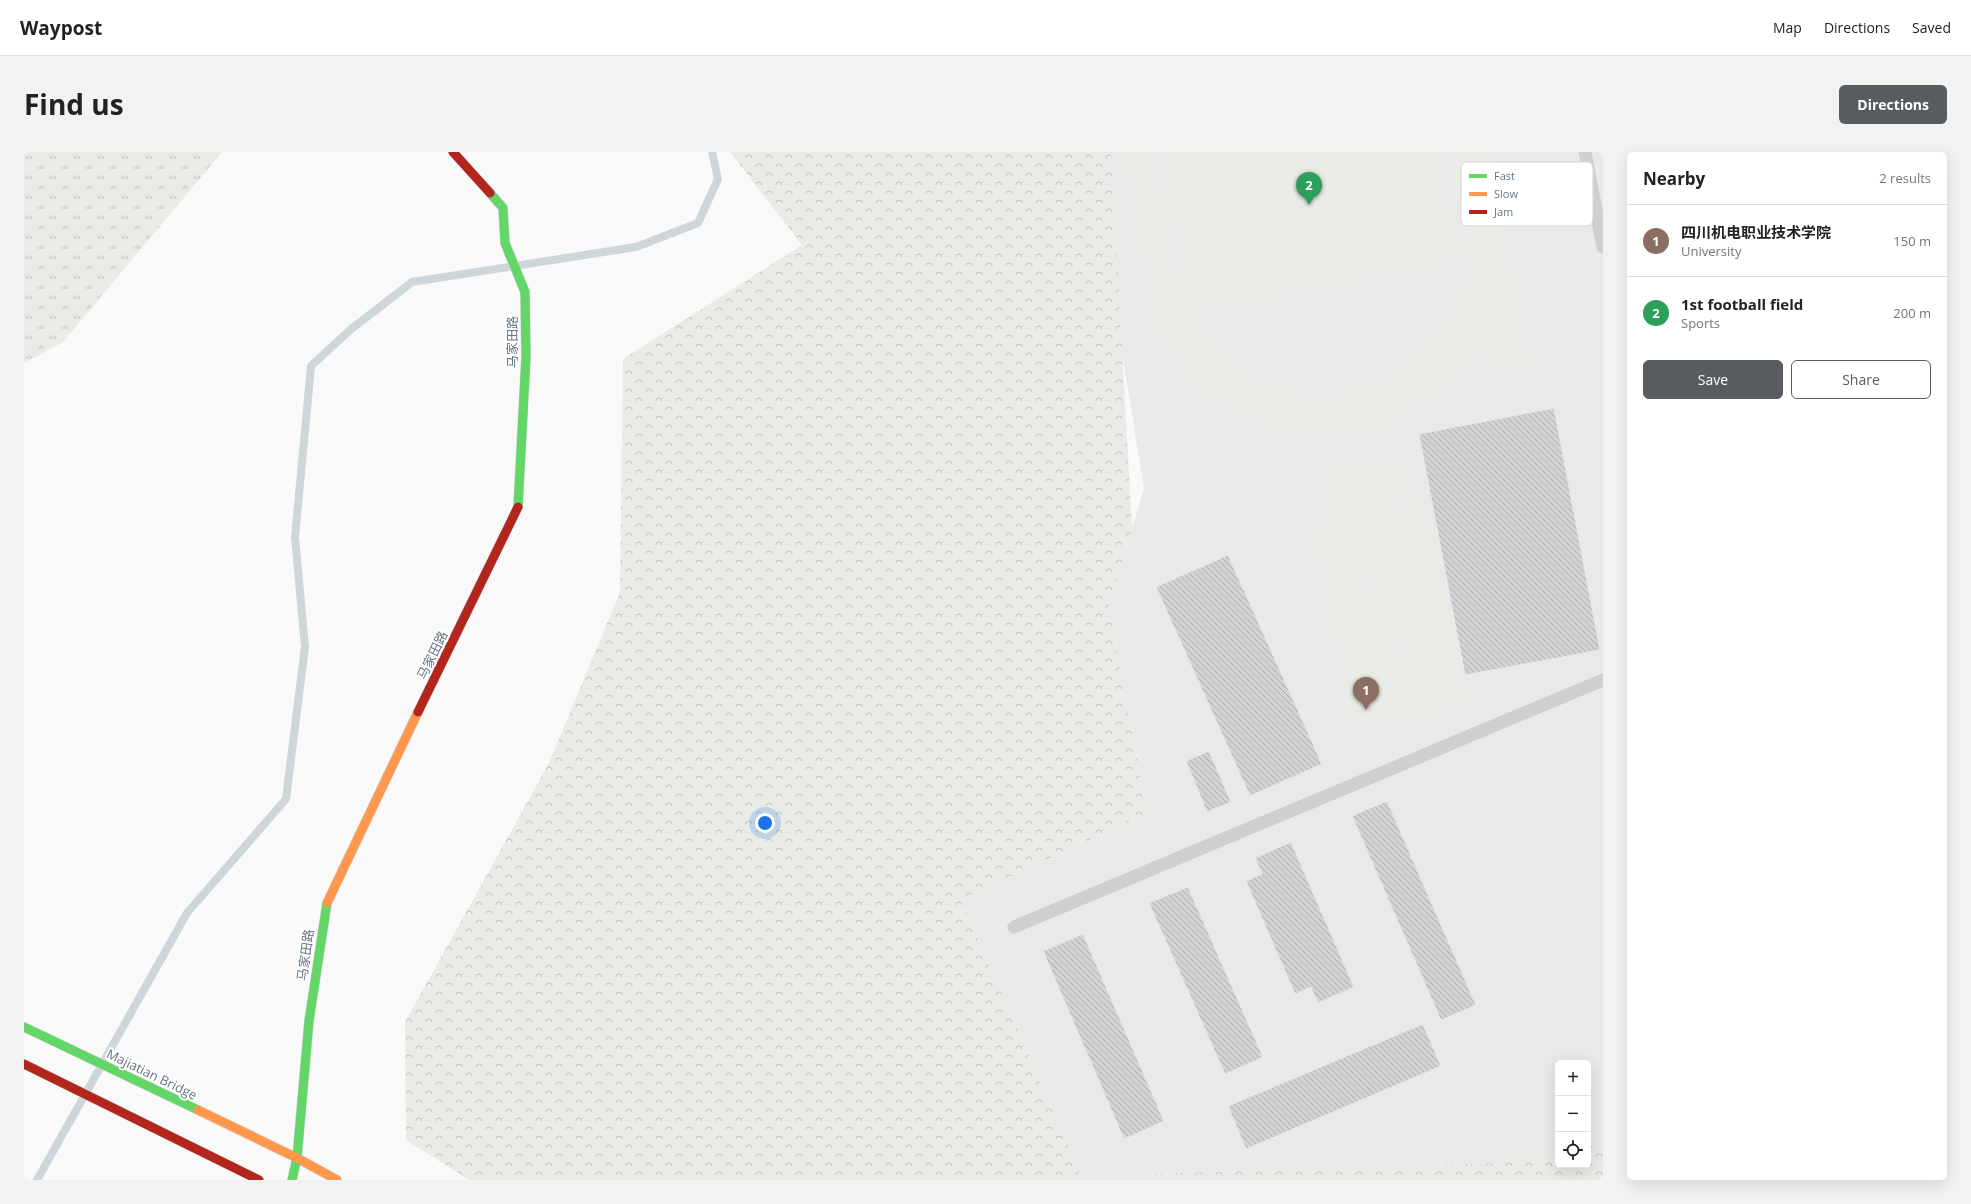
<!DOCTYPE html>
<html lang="en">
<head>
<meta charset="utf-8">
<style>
  body { margin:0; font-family:"Open Sans","Noto Sans SC",sans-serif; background:#f2f2f2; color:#222 }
  .controls { position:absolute; right:12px; bottom:12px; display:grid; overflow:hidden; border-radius:6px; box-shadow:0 4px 16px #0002 }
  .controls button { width:36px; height:36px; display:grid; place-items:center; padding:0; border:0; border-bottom:1px solid #e0e0e0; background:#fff; color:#222; font:20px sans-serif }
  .you { position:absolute; left:741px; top:671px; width:14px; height:14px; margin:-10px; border:3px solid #fff; border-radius:50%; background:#1a73e8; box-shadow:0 0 0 6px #1a73e833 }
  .badge { display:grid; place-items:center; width:26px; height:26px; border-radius:50%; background:#585c60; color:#fff; font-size:13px; font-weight:700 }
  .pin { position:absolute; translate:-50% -33px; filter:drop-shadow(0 1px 2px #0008) }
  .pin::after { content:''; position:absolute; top:21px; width:14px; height:12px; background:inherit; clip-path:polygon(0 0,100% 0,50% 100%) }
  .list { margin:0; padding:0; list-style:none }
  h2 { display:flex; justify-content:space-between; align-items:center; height:52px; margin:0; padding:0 16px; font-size:17px }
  h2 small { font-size:13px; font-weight:400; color:#767676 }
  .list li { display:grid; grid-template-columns:26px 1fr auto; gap:12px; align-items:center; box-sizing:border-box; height:72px; padding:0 16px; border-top:1px solid #e0e0e0 }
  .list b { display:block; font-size:15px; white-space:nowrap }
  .list p { margin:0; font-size:13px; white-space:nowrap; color:#767676 }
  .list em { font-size:13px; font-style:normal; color:#767676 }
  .actions { display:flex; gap:8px; padding:12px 16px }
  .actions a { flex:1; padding:9px 0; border:1px solid #585c60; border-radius:6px; text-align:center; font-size:14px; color:#585c60 }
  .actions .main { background:#585c60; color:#fff }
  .icon { flex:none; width:22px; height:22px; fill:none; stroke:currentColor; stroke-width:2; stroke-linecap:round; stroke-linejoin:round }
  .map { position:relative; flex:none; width:1579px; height:1028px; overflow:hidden; border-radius:6px }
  header { display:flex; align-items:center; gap:24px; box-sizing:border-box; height:56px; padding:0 20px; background:#fff; border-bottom:1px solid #e0e0e0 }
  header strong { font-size:19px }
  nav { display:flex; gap:22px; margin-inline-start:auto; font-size:14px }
  .intro { display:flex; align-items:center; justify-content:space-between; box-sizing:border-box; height:96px; padding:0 24px }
  h1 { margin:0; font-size:28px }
  .button { padding:10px 18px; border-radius:6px; background:#585c60; color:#fff; font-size:14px; font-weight:700 }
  main { display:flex; gap:24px; padding:0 24px }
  aside { flex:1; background:#fff; border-radius:6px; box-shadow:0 4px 16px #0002 }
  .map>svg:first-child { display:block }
  .built { fill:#e8e9e9 }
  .grass { fill:url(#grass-tufts) }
  .forest { fill:url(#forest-crowns) }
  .pitch { fill:#e8ebe6 }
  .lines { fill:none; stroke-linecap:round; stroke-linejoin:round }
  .stream { stroke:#ced6d9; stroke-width:8 }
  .building { fill:url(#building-back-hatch); stroke:#e8e8e8 }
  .fast-casing { stroke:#d5d6d7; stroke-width:10 }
  .slow-casing { stroke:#d5d6d7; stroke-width:10 }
  .jam-casing { stroke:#d5d6d7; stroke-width:10 }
  .lane { stroke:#cecfd0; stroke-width:13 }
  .fast { stroke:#63d668; stroke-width:9 }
  .slow { stroke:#ff974d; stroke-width:9 }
  .jam { stroke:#b3261e; stroke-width:9 }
  .labels { text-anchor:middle; stroke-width:4; stroke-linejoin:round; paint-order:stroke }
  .street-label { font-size:13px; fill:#657683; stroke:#fff }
  .key { fill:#fff; stroke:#d1d6da; stroke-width:1 }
  .key-label { font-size:11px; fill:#657683 }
</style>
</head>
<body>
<header>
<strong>Waypost</strong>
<nav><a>Map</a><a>Directions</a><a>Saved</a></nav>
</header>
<div class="intro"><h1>Find us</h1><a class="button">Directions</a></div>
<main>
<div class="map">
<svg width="1579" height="1028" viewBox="0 0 1579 1028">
  <defs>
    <pattern id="grass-tufts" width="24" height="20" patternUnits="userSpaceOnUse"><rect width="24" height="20" fill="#e8ebe6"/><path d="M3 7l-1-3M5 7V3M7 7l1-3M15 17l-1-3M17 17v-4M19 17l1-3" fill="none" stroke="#c0c3c0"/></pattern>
    <pattern id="forest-crowns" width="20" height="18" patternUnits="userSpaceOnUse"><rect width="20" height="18" fill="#e8ebe6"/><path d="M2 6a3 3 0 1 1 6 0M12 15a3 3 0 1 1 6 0" fill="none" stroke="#c0c3c0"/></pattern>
    <pattern id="building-back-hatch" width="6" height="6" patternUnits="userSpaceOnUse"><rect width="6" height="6" fill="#d0d2d3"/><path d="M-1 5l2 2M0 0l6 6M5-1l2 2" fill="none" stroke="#acafb1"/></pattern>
  </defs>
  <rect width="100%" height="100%" fill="#f9f9f9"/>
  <path class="built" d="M1065,0H1579V991L1564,995V911H1534V1004L1512,1010L1057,1024L937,748L1123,661L1085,454L1120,336Z"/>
  <path class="grass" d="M0,0H198L39,190L0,211Z"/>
  <path class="forest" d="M706,0H1087L1108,376L1085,454L1123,661L937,748L1057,1024L1512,1010L1534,1004V1013H1564V995L1579,991V1028H445L382,988L381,870L525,611L596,440L599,207L778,93Z"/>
  <g class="pitch">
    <path d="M1097,0H1128L1155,137L1173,179L1203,213L1242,237L1292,247L1342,240L1386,216L1420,178L1439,131L1441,81L1425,0H1465L1507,211L1465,220L1457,183L1421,232L1370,266L1310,282L1249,276L1198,252L1157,214L1130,165Z"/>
    <path d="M1136,0H1414L1435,106L1167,158Z"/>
    <path d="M1378,308L1385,345L1311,360L1304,322Z"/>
    <path d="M1402,352L1414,413L1299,436L1287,375Z"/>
    <path d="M1417,421L1428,482L1313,504L1301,444Z"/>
    <path d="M1431,491L1443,552L1328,575L1316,514Z"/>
  </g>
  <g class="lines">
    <path class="stream" d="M13,1028L163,761L262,647L281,495L271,385L287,214L326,178L388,130L612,95L674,71L694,27L688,0"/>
  </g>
  <g class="building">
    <path d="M1530,256L1576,498L1441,523L1395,282Z"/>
    <path d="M1204,403L1298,612L1226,644L1132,435Z"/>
    <path d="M1185,599L1207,650L1183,660L1162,609Z"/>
    <path d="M1363,649L1452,853L1417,868L1328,664Z"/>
    <path d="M1267,690L1330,835L1294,851L1287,835L1271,842L1222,729L1238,722L1231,706Z"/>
    <path d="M1164,735L1239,905L1201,922L1125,751Z"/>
    <path d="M1059,782L1140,969L1100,987L1019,799Z"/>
    <path d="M1399,872L1417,914L1222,997L1204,954Z"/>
  </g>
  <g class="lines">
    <defs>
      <g id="fast">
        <path d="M466,41L479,56L481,91L501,140L502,205L494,355"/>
        <path d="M0,875L174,958"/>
        <path d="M268,1028L273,1006L285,869L303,751"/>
      </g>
      <g id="slow">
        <path d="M303,751L394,560"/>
        <path d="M174,958L273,1006L313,1028"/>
      </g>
      <g id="jam">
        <path d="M429,0L466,41"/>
        <path d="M394,560L494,355"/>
        <path d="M0,912L235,1028"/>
      </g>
    </defs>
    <use href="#fast" class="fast-casing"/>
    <use href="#slow" class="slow-casing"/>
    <use href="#jam" class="jam-casing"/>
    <g class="lane">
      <path d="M1561,0L1579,95"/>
      <path d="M990,775L1579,528"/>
    </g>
    <use href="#fast" class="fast"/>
    <use href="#slow" class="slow"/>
    <use href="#jam" class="jam"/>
  </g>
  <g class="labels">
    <g class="street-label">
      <text transform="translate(488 190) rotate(-90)" y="5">马家田路</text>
      <text transform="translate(408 503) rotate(-64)" y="5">马家田路</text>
      <text transform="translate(281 803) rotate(-82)" y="5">马家田路</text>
      <text transform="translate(128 922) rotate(26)" y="5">Majiatian Bridge</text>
    </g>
  </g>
  <rect x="1437" y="10" width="132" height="64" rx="6" class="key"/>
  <rect x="1445" y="22" width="18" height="4" fill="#63d668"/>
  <rect x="1445" y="40" width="18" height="4" fill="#ff974d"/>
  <rect x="1445" y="58" width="18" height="4" fill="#b3261e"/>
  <g class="key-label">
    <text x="1470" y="28">Fast</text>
    <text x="1470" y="46">Slow</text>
    <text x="1470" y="64">Jam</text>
  </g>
</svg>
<div class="controls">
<button>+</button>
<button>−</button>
<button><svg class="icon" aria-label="locate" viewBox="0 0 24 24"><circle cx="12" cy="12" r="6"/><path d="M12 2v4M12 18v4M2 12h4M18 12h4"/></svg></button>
</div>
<div class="you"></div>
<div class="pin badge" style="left:1342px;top:558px;background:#8d6e63">1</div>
<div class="pin badge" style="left:1285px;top:53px;background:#2e9e5b">2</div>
</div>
<aside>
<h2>Nearby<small>2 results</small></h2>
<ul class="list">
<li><span class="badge" style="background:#8d6e63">1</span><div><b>四川机电职业技术学院</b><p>University</p></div><em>150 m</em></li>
<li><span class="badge" style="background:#2e9e5b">2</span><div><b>1st football field</b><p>Sports</p></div><em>200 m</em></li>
</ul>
<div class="actions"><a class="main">Save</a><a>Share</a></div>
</aside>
</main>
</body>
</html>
